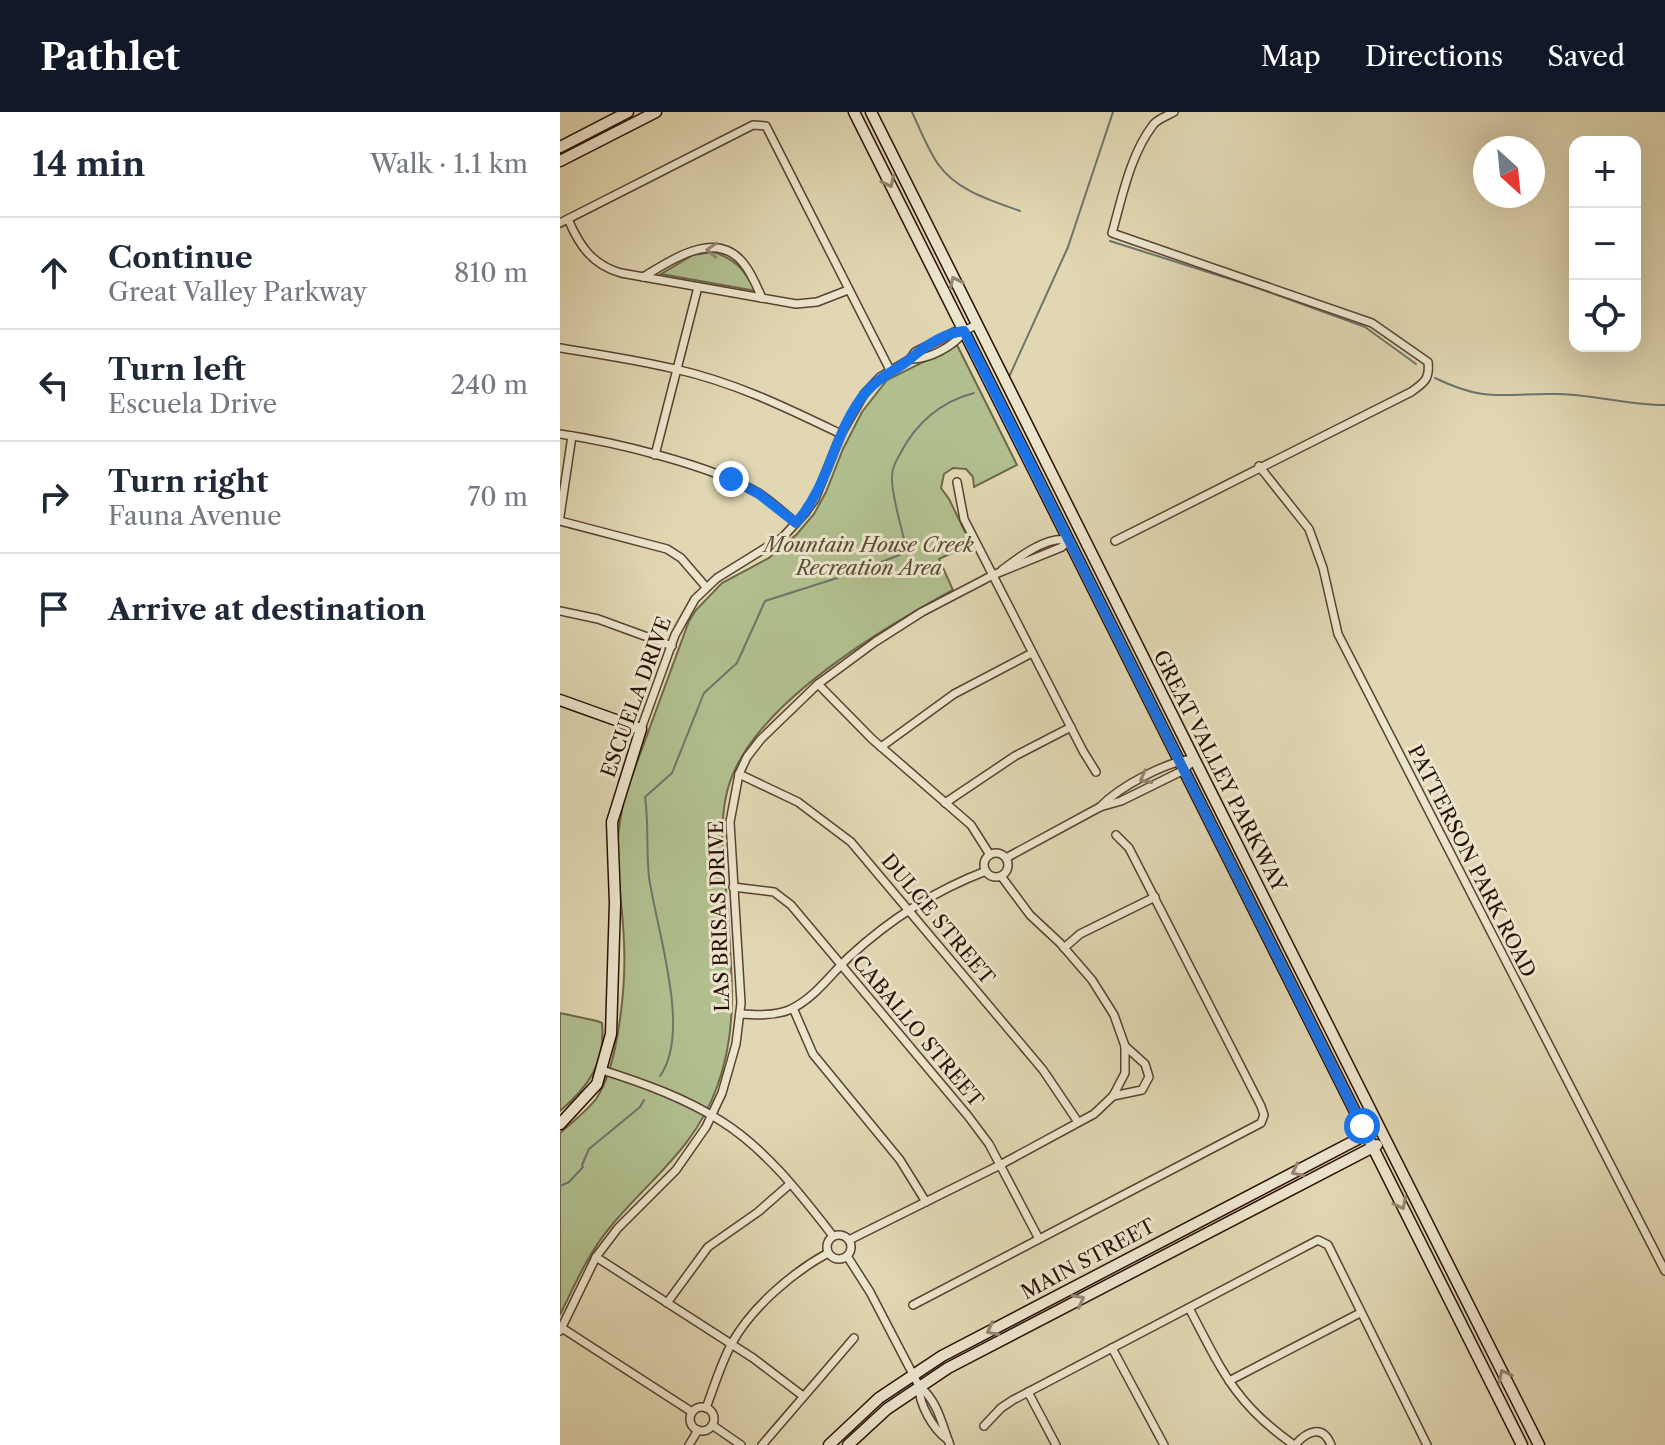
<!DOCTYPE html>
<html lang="en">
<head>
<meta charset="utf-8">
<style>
  body { margin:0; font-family:"Libre Caslon Text",serif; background:#f6f6f7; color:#1f2937 }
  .controls { position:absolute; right:24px; top:24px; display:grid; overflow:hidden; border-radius:16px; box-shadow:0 8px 32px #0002 }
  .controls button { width:72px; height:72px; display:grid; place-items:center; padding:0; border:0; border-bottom:2px solid #e0e1e3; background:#fff; color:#1f2937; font:40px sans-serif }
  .compass { position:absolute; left:913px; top:24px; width:72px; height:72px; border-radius:50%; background:#fff; box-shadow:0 8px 32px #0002; rotate:153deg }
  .stop { position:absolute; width:24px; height:24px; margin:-18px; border:6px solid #1a73e8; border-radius:50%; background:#fff }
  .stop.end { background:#1a73e8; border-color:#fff; box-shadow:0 2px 8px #0008 }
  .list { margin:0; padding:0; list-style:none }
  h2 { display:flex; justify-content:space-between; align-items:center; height:104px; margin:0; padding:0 32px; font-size:34px }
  h2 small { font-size:26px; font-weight:400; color:#747a83 }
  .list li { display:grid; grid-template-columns:52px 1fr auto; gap:24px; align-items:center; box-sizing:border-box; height:112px; padding:0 32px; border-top:2px solid #e0e1e3 }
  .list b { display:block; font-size:30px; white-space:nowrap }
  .list p { margin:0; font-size:26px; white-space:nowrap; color:#747a83 }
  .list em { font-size:26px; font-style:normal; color:#747a83 }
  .icon { flex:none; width:44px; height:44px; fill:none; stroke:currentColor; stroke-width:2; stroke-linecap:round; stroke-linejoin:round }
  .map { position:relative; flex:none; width:1105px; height:1333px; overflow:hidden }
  header { display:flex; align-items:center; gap:48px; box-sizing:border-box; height:112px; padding:0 40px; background:#111827; color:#fff }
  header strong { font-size:38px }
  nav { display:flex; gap:44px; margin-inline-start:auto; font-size:28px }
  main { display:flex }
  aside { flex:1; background:#fff }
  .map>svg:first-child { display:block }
  .green { fill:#b1bf8e; stroke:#6e6849; stroke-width:2 }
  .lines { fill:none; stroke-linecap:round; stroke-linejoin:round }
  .stream { stroke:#6b756e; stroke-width:2 }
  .street-casing { stroke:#584230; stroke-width:10 }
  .secondary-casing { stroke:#2a1004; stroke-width:13 }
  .street { stroke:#ece5cd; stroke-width:7 }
  .secondary { stroke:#ece5cd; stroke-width:10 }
  .oneway { stroke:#958573 }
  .route { stroke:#1a73e8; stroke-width:10 }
  .labels { text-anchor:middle; stroke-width:6; stroke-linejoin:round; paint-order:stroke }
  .park-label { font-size:20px; font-style:italic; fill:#594d34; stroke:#ece5cd }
  .street-label { font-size:20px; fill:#2a1004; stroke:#ece5cd }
</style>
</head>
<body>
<header>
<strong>Pathlet</strong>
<nav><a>Map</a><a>Directions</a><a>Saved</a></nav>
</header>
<main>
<aside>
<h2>14 min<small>Walk · 1.1 km</small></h2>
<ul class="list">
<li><svg class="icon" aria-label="ahead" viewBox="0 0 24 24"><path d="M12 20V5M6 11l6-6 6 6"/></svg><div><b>Continue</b><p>Great Valley Parkway</p></div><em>810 m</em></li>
<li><svg class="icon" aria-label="left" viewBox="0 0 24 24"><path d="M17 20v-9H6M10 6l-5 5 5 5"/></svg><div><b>Turn left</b><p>Escuela Drive</p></div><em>240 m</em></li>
<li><svg class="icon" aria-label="right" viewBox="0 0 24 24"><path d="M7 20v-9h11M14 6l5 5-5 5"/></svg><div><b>Turn right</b><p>Fauna Avenue</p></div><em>70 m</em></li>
<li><svg class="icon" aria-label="arrive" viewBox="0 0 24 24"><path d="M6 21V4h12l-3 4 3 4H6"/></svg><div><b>Arrive at destination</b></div></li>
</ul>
</aside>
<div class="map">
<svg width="1105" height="1333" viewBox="0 0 1105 1333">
  <rect width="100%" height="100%" fill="#e1d7b2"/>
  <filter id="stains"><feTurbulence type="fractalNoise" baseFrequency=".0025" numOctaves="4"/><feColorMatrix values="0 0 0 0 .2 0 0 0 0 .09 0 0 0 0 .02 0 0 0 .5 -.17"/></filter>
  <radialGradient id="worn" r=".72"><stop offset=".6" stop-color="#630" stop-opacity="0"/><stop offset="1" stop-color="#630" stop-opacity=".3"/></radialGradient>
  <g class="green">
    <path d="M154,140C178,149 183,157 196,179L101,162L133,143Z"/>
    <path d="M397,233L457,353L414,375L413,365L406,357L393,356L384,362L381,376L389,387L411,432L379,447L393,478C321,517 187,596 167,680C157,720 166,766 168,807C172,866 178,918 157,975C135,1036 91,1066 51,1114C29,1140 15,1172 0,1203V1021C12,1010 26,1000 36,987C59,954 66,871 64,831C63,796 56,760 58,726C59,711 62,697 65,683L129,509L136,498L162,471L209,446L237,422L254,402L266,380L283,337L302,300L327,268Z"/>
    <path d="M0,901L37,909L42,911C46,951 28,975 0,999Z"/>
  </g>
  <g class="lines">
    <g class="stream">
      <path d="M352,0C360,17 367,36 378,52C397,79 430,88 460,99"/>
      <path d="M550,129L692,174L805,215L856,252"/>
      <path d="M449,265L508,135L553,0"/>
      <path d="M875,266C927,291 941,281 995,282C1031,282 1068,293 1105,293"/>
      <path d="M100,964C132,920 96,816 89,765C86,738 89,712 85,685L112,661L144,581L177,551L205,489L296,460L347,440C343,419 331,384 332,365C332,356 336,349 340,342C356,311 380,290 414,281"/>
      <path d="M0,1074L9,1070L23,1055L22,1053L29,1037L80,995L84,988"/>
    </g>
    <defs>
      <g id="street">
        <path d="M8,107C19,133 32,153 61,161L236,192L257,190L288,178"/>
        <path d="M0,111L193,13L206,14L330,258"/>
        <path d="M83,165C112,148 156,116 184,152C192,162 197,175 202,186"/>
        <path d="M0,236C38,242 77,248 115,257C174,270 227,296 281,322"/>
        <path d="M350,247C368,248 395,234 404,219"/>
        <path d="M0,322C55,330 149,353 197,380C211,389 223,400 236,411"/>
        <path d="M95,343L138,175"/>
        <path d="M699,354L749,417L763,456L778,522L1105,1159"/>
        <path d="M397,370L404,407L523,639L536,660"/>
        <path d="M0,404L12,324"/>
        <path d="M0,409L107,437L121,446L146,475"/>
        <path d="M555,429L851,280C864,271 870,267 868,250L812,211L552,121C562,86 570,43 593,13C597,7 607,4 614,0"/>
        <path d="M442,458C459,445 486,424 508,428"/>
        <path d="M0,499L38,507L112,534"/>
        <path d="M258,572L312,627L411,713L430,743"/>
        <path d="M81,617L115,523L135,487L157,466L223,425L245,401L255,387L281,322L304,282L320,265L350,247L355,240L394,220L404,219L416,213"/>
        <path d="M321,635L394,582L472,541"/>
        <path d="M179,662L238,690L291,730L483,958L518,1010"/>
        <path d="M385,691L455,644L511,615"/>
        <path d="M540,695C559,675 608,648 635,647"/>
        <circle cx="436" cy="753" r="12"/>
        <path d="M446,746L540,695L561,689L624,658L635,647"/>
        <path d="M173,775L214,780L231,793L408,1004L429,1032L479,1127"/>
        <path d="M504,836L520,822L595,785"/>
        <path d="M233,896L253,942L340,1048L366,1090"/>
        <path d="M180,902C197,903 213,904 229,898C254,887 270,863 289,845C329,808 376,778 426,759"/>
        <path d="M42,958C83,971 125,986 161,1009C206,1037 241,1083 273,1124"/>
        <path d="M553,984L582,978L589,965L585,952L565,934"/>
        <circle cx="279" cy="1135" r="12"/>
        <path d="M289,1128L440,1053L534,1002L553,984L565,961V934L554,903L532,868L500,831L470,803L441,764"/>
        <path d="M287,1144L310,1180L359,1274C378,1289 382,1313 390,1333"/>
        <path d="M36,1145L193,1246L243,1284"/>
        <path d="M107,1191L148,1135L198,1100L230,1072"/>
        <path d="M353,1193L701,1011L704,1003L701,994L569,736L556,723"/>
        <path d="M629,1196C661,1257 675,1292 734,1333"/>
        <path d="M2,1216L132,1300"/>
        <path d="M0,1219L36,1145L58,1116L116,1058L146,1015L162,981L176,932L181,891L170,710L179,662L187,645L201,627L258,572L315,530L362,500L433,463L502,435L508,428"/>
        <path d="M552,1236L604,1333"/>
        <path d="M669,1269L800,1201"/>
        <path d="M359,1274C359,1293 373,1317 388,1328"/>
        <path d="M468,1280L496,1333"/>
        <circle cx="142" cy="1307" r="12"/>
        <path d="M146,1296C154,1275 161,1251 172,1231C192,1195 233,1160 268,1141"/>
        <path d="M152,1313L181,1333"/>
        <path d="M424,1314L441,1296L453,1288L758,1128L768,1133L867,1333"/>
        <path d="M129,1333L138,1318"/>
        <path d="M202,1333L294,1226"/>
        <path d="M735,1333C747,1319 763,1312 771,1333"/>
      </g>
      <g id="secondary">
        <path d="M294,0L962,1333"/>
        <path d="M311,0C532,445 756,889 979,1333"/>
        <path d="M0,35L68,0"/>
        <path d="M0,49L96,0"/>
        <path d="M0,588L81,617L52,710L55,791L51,922L37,972L0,1012"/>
        <path d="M269,1333L319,1286L382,1244L819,1016"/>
        <path d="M288,1333L327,1297L388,1256L817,1033"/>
      </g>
    </defs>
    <use href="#street" class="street-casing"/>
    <use href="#secondary" class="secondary-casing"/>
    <use href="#street" class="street"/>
    <use href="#secondary" class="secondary"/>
  </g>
  <defs><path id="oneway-chevron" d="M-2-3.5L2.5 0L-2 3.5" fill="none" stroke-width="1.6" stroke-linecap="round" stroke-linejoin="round" transform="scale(2)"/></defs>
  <g class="oneway">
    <use href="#oneway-chevron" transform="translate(329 70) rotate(64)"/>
    <use href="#oneway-chevron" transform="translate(152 138) rotate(-177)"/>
    <use href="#oneway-chevron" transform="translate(395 170) rotate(-116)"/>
    <use href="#oneway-chevron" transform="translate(585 666) rotate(152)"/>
    <use href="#oneway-chevron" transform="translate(737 1059) rotate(153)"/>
    <use href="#oneway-chevron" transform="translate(841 1092) rotate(63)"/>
    <use href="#oneway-chevron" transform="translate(519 1188) rotate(-28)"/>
    <use href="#oneway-chevron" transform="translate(432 1218) rotate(153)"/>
    <use href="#oneway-chevron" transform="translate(944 1263) rotate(-117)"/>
  </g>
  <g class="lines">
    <path class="route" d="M171,367L199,382L236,411C271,371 273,320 306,280C321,263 334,260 350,247C365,234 383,221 404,219L802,1014"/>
  </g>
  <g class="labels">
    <g class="park-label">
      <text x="309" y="440">Mountain House Creek<tspan x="309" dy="23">Recreation Area</tspan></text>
    </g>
    <g class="street-label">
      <text transform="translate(76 585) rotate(-70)" y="7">ESCUELA DRIVE</text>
      <text transform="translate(660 659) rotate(63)" y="7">GREAT VALLEY PARKWAY</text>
      <text transform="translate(912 749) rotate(63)" y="7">PATTERSON PARK ROAD</text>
      <text transform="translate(159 804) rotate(-92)" y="7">LAS BRISAS DRIVE</text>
      <text transform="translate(378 807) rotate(50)" y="7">DULCE STREET</text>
      <text transform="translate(358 919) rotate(50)" y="7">CABALLO STREET</text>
      <text transform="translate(528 1147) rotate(-28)" y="7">MAIN STREET</text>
    </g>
  </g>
  <rect width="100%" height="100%" filter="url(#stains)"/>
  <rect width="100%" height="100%" fill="url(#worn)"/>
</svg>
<div class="controls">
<button>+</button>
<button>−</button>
<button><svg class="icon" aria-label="locate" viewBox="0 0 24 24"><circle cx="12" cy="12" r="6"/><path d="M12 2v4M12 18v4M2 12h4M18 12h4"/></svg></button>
</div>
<svg class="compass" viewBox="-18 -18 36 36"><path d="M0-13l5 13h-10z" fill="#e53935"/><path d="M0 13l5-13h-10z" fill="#747a83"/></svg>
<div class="stop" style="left:802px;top:1014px"></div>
<div class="stop end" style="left:171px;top:367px"></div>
</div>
</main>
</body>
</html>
